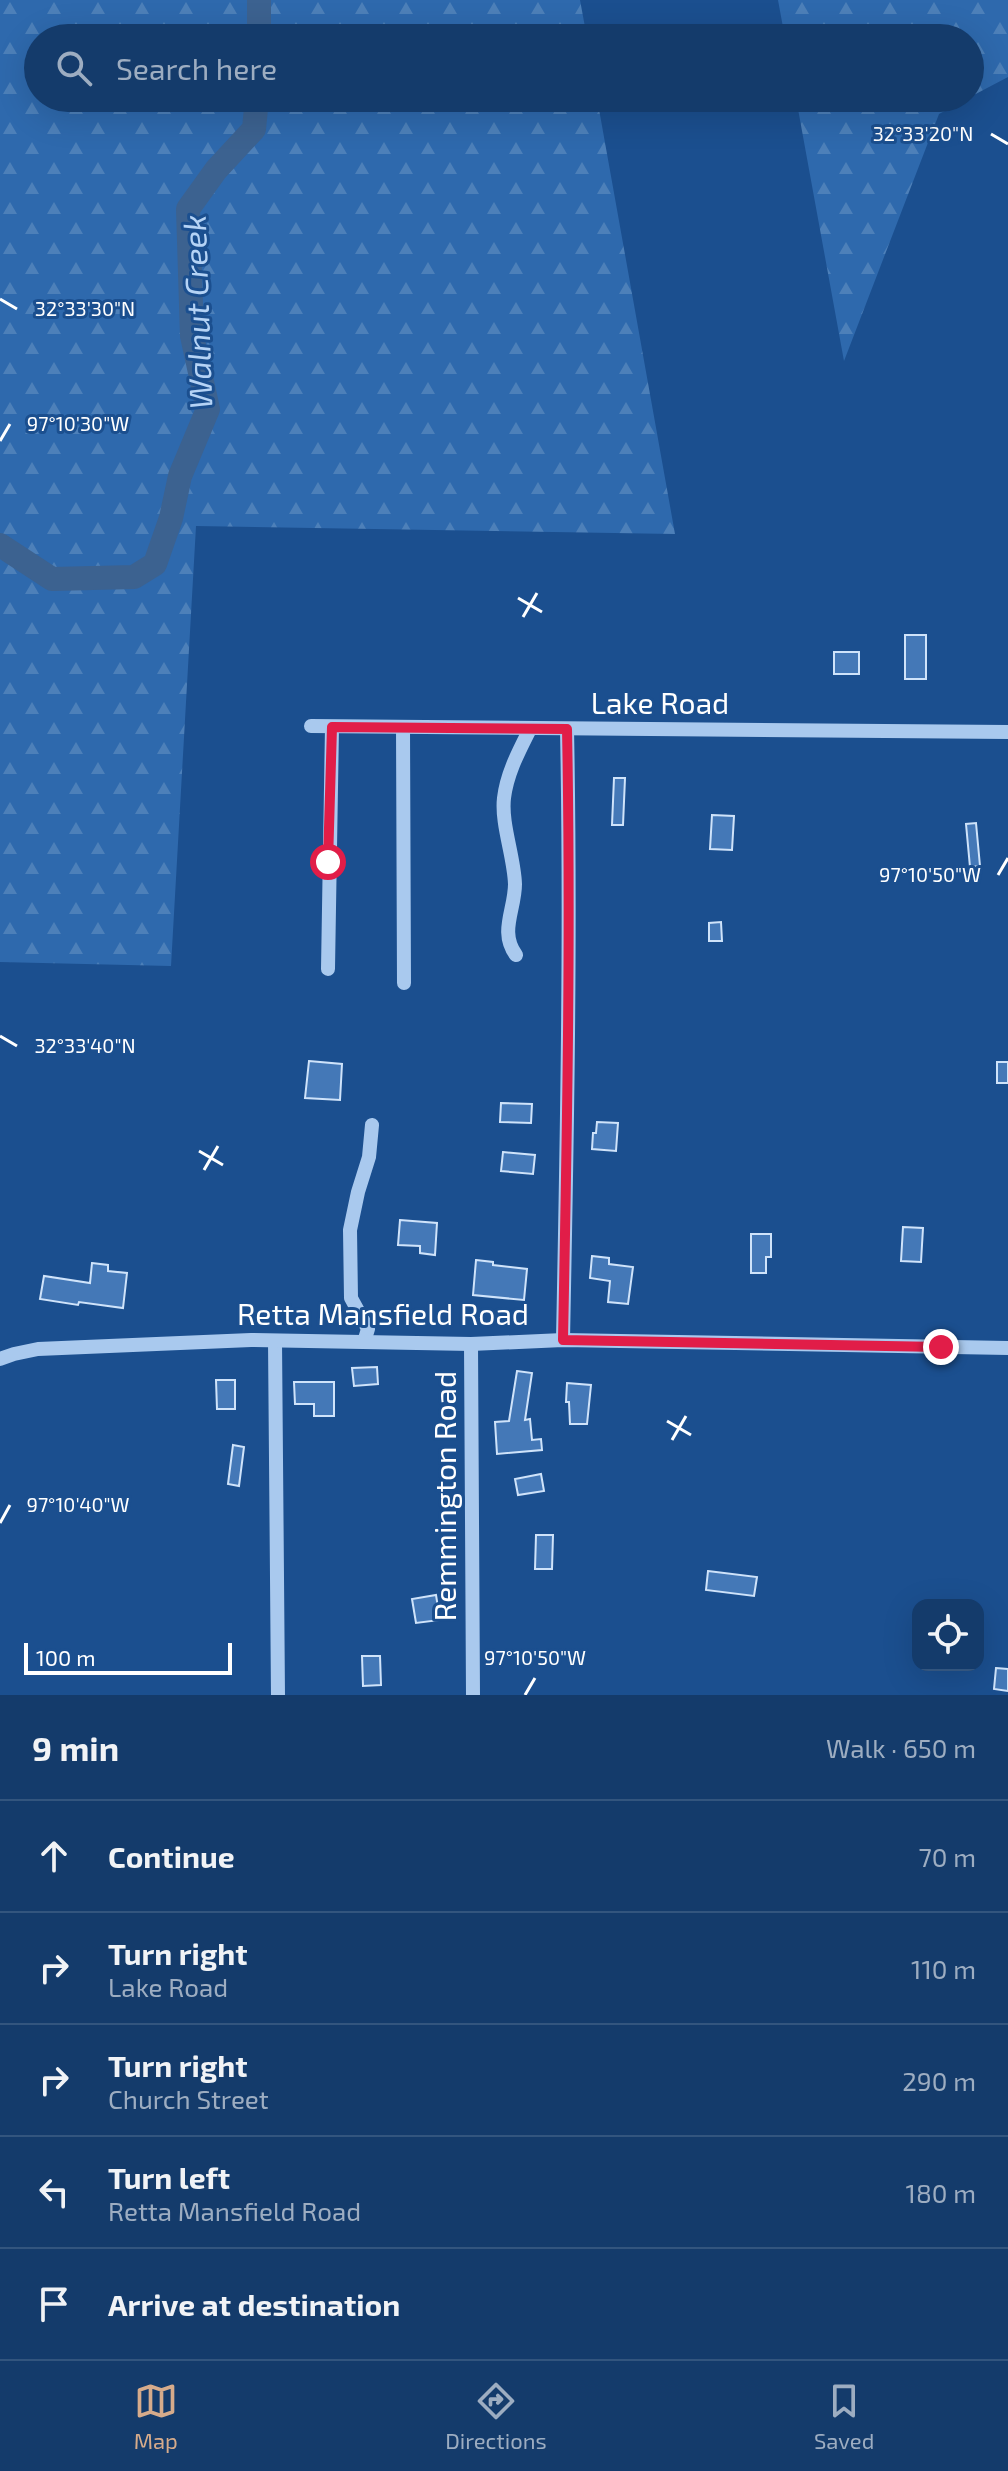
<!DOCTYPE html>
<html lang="en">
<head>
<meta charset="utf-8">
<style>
  body { margin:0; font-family:"Exo 2",sans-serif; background:#214673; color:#f1f3f6 }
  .controls { position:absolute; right:24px; bottom:24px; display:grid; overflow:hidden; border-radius:16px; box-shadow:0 8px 32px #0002 }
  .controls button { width:72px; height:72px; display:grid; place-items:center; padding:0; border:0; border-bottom:2px solid #33557e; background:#143b6b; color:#f1f3f6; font:40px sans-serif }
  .scale { position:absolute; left:24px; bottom:20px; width:208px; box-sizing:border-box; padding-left:8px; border:4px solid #fff; border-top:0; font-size:22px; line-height:28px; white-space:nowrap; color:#fff; -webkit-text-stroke:6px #1b4f8f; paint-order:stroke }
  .stop { position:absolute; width:24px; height:24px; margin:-18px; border:6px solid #e11d48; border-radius:50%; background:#fff }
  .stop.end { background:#e11d48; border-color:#fff; box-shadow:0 2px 8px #0008 }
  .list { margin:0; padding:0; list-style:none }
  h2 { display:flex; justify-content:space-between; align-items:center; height:104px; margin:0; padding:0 32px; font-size:34px }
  h2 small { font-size:26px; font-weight:400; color:#9dadc1 }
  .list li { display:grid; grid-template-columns:52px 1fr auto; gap:24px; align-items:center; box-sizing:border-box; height:112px; padding:0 32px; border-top:2px solid #33557e }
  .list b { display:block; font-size:30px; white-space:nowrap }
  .list p { margin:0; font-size:26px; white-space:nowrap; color:#9dadc1 }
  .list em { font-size:26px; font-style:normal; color:#9dadc1 }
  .icon { flex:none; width:44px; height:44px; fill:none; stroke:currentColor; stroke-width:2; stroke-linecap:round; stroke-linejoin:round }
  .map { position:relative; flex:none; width:1008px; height:1695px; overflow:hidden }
  .search { position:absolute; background:#143b6b; box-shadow:0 8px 32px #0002; left:24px; right:24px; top:24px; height:88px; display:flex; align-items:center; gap:20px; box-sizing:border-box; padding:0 28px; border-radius:44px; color:#9dadc1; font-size:30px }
  .sheet { height:664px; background:#143b6b }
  nav { display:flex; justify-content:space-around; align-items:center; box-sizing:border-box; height:112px; border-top:2px solid #33557e; background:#143b6b; font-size:22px; color:#9dadc1 }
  nav a { display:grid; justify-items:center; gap:4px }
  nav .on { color:#d6ab8b }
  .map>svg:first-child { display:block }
  .forest { fill:url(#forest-firs) }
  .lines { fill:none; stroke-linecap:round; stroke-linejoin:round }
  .river { stroke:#3c6290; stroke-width:24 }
  .building { fill:#4478b7; stroke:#cfe3fa; stroke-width:2 }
  .minor { stroke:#a9c9ee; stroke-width:14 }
  .route { stroke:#e11d48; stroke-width:10 }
  .ticks { fill:none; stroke:#fff; stroke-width:3 }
  .labels { text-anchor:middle; stroke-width:6; stroke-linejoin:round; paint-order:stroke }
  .street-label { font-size:30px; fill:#fff; stroke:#1b4f8f }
  .water-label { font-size:32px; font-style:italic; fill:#b5d3f5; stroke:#1b4f8f }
  .ticks-label { font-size:20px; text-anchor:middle; fill:#fff; stroke:#1b4f8f; stroke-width:6; stroke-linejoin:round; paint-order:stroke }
</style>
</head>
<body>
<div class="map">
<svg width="1008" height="1695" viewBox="0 0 1008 1695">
  <defs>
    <pattern id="forest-firs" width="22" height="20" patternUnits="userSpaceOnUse" patternTransform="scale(2)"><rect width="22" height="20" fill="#2e69ad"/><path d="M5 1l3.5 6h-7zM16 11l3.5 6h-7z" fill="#4d80b9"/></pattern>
  </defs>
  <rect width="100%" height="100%" fill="#1b4f8f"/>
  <g class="forest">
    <path d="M0,0H580L587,38H38V98H597L675,534L196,526L171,966L0,962Z"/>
    <path d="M778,0H1008V77L970,97V38H785Z"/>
    <path d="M796,98H969L939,114L844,361Z"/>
  </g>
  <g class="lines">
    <g class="river">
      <path d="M259,38V0"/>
      <path d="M0,545L52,579L134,577L155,564L171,518L180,476L208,409L192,336L188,209L216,170L254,129L257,98"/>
    </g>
  </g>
  <g class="building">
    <rect x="905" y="635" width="21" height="44"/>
    <rect x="834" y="652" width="25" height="22"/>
    <path d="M614,778H625L623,825H612Z"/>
    <path d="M712,815L734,816L732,850L710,849Z"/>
    <path d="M976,823L980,866L970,867L966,824Z"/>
    <path d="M721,922L722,941H709V923Z"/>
    <path d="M309,1061L342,1064L340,1100L305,1098Z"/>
    <rect x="997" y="1062" width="11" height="21"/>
    <path d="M501,1103L532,1104L531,1123L500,1122Z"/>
    <path d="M597,1122L618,1123L616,1151L592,1149L593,1133H596Z"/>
    <path d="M503,1152L535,1155L533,1174L501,1171Z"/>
    <path d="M400,1220L437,1223L435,1255L420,1253V1246L398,1245Z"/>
    <path d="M903,1227L923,1228L921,1262L901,1261Z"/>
    <path d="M751,1234H771V1257H766V1273H751Z"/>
    <path d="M592,1256L609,1258V1264L633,1267L628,1304L608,1302L610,1281L590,1278Z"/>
    <path d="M476,1260L493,1262V1265L527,1269L524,1300L473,1295Z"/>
    <path d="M92,1263L108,1265V1271L127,1273L123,1308L79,1302L78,1305L40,1299L44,1276L90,1283Z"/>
    <path d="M377,1367L378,1384L354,1386L352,1368Z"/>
    <path d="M517,1371L532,1373L525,1420L530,1419L532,1440L541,1439L542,1450L497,1454L495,1422L509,1421Z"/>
    <path d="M216,1380H235V1409H217Z"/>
    <path d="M294,1382H334V1416H314V1404H295Z"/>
    <path d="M567,1383L591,1385L587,1424H570L569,1402H566Z"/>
    <path d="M233,1445L244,1447L239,1486L228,1484Z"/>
    <path d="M541,1474L544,1491L518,1495L515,1479Z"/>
    <path d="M536,1535H553L552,1569H535Z"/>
    <path d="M708,1571L757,1577L754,1596L706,1590Z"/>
    <path d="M436,1595L440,1620L416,1623L412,1599Z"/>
    <path d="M362,1656H380L381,1685L363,1686Z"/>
    <path d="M996,1668L1008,1669V1691L994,1689Z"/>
  </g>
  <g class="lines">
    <g class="minor">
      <path d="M311,726L1008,732"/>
      <path d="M403,727L404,983"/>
      <path d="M516,955C499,932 515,910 515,884C514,856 501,824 504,798C507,773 519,751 530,729"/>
      <path d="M328,969L332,727"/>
      <path d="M563,1340C567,1137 571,933 567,729"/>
      <path d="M275,1341L278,1695"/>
      <path d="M364,1342L368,1329L351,1298L350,1230L358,1192L369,1157L372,1125"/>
      <path d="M471,1344L473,1695"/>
      <path d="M0,1359L14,1354L38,1349L251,1340L471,1344L563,1340L1008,1348"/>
    </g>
  </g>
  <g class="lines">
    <path class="route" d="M328,862L332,727L567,729C571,933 567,1137 563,1340L941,1347"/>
  </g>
  <path class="ticks" d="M991,134L1008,144M0,299L17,309M0,441L10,424M518,598L542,612M523,617L537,593M998,875L1008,858M0,1036L17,1046M199,1151L223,1165M204,1170L218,1146M667,1421L691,1435M672,1440L686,1416M0,1523L10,1505M525,1695L535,1678"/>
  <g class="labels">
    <g class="street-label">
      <text x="660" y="714">Lake Road</text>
      <text x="383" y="1325">Retta Mansfield Road</text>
      <text transform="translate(446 1496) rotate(-90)" y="10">Remmington Road</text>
    </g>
    <g class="water-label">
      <text transform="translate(198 312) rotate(-92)" y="11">Walnut Creek</text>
    </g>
  </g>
  <g class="ticks-label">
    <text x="923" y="141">32°33'20"N</text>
    <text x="85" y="316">32°33'30"N</text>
    <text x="78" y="431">97°10'30"W</text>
    <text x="930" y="882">97°10'50"W</text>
    <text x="85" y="1053">32°33'40"N</text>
    <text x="78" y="1512">97°10'40"W</text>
    <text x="535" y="1665">97°10'50"W</text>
  </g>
</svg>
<div class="controls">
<button><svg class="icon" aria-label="locate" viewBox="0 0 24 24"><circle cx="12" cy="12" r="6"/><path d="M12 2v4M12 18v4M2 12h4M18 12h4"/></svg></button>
</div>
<div class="scale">100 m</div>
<div class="stop" style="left:328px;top:862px"></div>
<div class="stop end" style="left:941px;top:1347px"></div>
<div class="search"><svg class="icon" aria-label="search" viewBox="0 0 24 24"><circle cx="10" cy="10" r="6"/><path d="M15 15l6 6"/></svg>Search here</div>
</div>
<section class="sheet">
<h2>9 min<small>Walk · 650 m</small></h2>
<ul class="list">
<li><svg class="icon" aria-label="ahead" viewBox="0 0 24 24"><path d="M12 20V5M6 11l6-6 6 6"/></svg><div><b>Continue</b></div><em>70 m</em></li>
<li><svg class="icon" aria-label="right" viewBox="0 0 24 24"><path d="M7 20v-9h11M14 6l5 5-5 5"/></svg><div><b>Turn right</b><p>Lake Road</p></div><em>110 m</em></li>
<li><svg class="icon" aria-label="right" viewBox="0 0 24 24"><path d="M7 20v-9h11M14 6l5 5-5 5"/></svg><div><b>Turn right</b><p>Church Street</p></div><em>290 m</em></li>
<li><svg class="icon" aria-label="left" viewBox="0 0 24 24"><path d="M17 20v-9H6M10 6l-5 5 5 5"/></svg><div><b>Turn left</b><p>Retta Mansfield Road</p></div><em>180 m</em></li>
<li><svg class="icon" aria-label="arrive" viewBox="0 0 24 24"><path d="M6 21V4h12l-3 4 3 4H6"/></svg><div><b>Arrive at destination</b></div></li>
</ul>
</section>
<nav>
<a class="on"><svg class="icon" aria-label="map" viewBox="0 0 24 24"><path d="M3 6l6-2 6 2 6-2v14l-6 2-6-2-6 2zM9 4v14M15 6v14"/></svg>Map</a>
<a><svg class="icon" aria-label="directions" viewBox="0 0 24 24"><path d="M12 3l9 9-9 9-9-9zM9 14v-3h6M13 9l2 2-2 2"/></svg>Directions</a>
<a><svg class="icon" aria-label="saved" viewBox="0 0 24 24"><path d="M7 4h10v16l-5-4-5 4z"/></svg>Saved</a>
</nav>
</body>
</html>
